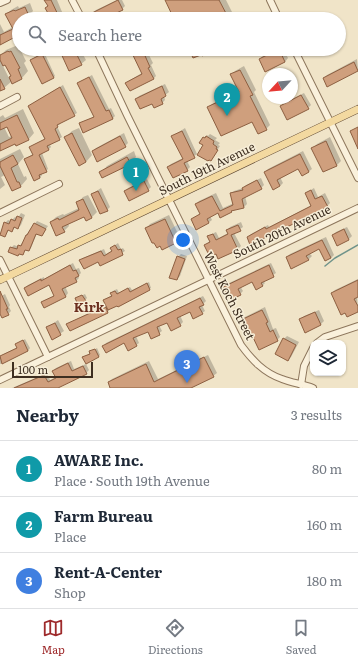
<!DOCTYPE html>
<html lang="en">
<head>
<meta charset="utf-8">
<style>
  body { margin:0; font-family:Literata,serif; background:#f2f2f3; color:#1f2937 }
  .controls { position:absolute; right:12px; bottom:12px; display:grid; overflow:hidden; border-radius:8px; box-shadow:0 1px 3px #0004 }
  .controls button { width:36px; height:36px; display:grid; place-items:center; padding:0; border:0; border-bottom:1px solid #e0e1e3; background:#fff; color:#1f2937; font:20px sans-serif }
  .compass { position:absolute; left:262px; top:68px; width:36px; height:36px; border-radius:50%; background:#fff; box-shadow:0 1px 3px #0004; rotate:244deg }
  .scale { position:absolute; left:12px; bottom:10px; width:81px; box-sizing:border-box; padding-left:4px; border:2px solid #3d2e20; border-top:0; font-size:11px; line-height:14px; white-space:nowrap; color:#3d2e20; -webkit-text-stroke:3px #f7eed8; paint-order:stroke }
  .you { position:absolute; left:183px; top:240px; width:14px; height:14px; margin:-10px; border:3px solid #fff; border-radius:50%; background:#1a73e8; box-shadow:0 0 0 6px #1a73e833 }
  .badge { display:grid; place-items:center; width:26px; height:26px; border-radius:50%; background:#9e2a2b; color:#fff; font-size:13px; font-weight:700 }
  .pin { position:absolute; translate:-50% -33px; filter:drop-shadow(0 1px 2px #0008) }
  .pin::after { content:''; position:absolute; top:21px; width:14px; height:12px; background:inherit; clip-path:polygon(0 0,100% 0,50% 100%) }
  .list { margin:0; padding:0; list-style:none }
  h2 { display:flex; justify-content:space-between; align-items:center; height:52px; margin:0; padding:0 16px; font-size:17px }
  h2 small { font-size:13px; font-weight:400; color:#747a83 }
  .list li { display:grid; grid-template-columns:26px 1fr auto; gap:12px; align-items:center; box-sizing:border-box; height:56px; padding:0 16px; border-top:1px solid #e0e1e3 }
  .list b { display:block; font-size:15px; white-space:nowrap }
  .list p { margin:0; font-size:13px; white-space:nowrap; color:#747a83 }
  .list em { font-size:13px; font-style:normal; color:#747a83 }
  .icon { flex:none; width:22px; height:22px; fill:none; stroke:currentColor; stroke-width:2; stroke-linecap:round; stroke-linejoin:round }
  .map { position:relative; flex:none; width:358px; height:388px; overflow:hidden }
  .search { position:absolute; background:#fff; box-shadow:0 1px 3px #0004; left:12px; right:12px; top:12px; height:44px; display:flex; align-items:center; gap:10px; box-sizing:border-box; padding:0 14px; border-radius:22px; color:#747a83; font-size:15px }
  .sheet { height:220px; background:#fff }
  nav { display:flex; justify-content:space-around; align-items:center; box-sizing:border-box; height:56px; border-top:1px solid #e0e1e3; background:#fff; font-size:11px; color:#747a83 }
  nav a { display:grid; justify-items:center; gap:2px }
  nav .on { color:#9e2a2b }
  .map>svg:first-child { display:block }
  .shadow { fill:#0003; fill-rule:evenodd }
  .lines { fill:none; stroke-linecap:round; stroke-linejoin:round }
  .stream { stroke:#6f938a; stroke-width:1.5 }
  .building { fill:#cf9f7d; stroke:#8d5f41 }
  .minor-casing { stroke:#8d765c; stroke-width:8 }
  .major-casing { stroke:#5b4430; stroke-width:8 }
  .minor { stroke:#faf1dc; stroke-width:6 }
  .major { stroke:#f3d9a0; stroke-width:7 }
  .labels { text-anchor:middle; stroke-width:3; stroke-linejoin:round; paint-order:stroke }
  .street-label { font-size:12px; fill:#3d2e20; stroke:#f7eed8 }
  .neighbourhood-label { font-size:13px; font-weight:bold; fill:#6b2e1e; stroke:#f7eed8 }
</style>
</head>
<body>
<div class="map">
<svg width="358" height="388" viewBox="0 0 358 388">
  <rect width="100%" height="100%" fill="#f0e4c8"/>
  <g class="shadow">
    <path d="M46,0H57L65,19H39L49,14V6Z"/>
    <path d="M117,0H122L125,6L122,9L101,19H96L93,13L96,10Z"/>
    <path d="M166,0H226L234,16L231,19H176Z"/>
    <path d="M30,3L33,11L29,15L24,17L25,19H19V37L17,35L0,44V24L4,32L13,27L7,14L11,10L18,6L19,8Z"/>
    <path d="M18,45L26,61L24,63L28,71L22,78L13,82L12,81L4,88L0,90V56L6,50ZM6,64L12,76L9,78L3,66Z"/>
    <path d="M60,49H80L86,60L81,64Z"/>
    <path d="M131,49H146L153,63L151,65L156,76L153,79L126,83L130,80L142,73Z"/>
    <path d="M278,49H283L288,58L285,62L265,71L260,59L263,56Z"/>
    <path d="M44,52L55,76L53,78L31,60Z"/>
    <path d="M357,59L358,70L328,85L324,78L327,75Z"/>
    <path d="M244,66L256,90L254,92L270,125L266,129L252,120L208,108L212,104L239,91L232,75L235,71Z"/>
    <path d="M92,75L109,109L111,108L115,116L112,119L80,124L95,116L78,83Z"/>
    <path d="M165,84L169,92L164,96L165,100L162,103L136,100L139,96Z"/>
    <path d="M63,85L77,113L59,123L60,124L57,126L62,137L50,145L51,147L48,150L42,153L48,169L42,174V175L40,178L25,159L33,154L30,147L45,139L29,106Z"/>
    <path d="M304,93L311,105L308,108L281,106L284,103Z"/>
    <path d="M23,109L34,133L28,140L15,142L0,150V117L3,115L5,118ZM7,125L12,136L9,137L4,127Z"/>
    <path d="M79,128L92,155L86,162L66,137L72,131Z"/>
    <path d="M185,128L197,154L187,161L190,167L187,170L168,167L171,164L183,158L173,136Z"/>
    <path d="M124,133L128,143L125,146L98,160L93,151L96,148Z"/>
    <path d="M210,134L217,138L215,140L220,143L218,145L220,146L211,160L204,145V138L207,135L208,136Z"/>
    <path d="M330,137L341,161L337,165L324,171L313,148L317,144Z"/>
    <path d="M20,149L24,157L18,164L24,177L26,176L27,179L21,186L12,190L5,175L1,177L5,185L0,189V159Z"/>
    <path d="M134,151L136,157L130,164L101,173L107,166Z"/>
    <path d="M303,151L312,169L308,172L299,168L280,177L283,183L280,186L265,172L268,169Z"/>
    <path d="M261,178L264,185L261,188L245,196L247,204L244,207L233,209L231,211L219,212L210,216L212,220L208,223L192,219L201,213L196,204L199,201L216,193L223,208L234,203L231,194L234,191L243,188L246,185Z"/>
    <path d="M147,179L151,187L148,190L125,192L128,188Z"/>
    <path d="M101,188L110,207L107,210L92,194Z"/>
    <path d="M314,188L318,197L325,193L330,203L327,206L248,237L251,234L268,225L269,227L312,205L306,193Z"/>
    <path d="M88,195L97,212L92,217L87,219L85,216L68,223L69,226L64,231L51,222L56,217L63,214L64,215L79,208L78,203L83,197Z"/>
    <path d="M21,213L25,215L21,225L18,228L15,227L12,231L9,230L5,235V223L8,220L11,221L15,217L18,218Z"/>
    <path d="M169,215L180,238L176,242L162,248L146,229L150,224Z"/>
    <path d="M37,221L48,226L42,235L37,233L31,248L29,250L26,249L22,254L11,248L14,245L19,247L22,243H23L26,235Z"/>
    <path d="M241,222L243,227L234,233L241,246L238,249L219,258L216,253L205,245L210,241L208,237L212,234L216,232L219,238L228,233L227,230L230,227Z"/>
    <path d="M347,227L352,236L349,239L338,244L333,235L336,232Z"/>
    <path d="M326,237L334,255L331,258L326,260L320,248L309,253L312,256L309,259L292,267L287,257L290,254Z"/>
    <path d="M118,243L121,249L123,248L125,251L101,265L99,261L81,260L83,258L104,249L106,254L113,250L111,248Z"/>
    <path d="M181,254L187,256L180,276L177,279L178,257Z"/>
    <path d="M73,263L76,269L79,268L81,273L78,276L79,278L76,281L65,286L68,293L66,296L42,302L55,295L49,284L25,288L28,285L44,277V279Z"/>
    <path d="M271,263L276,273L263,281L265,283L262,286L253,280L240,286L243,291L240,294L224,287L227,284Z"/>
    <path d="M358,279L357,296L358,311L332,293L335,290Z"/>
    <path d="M149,282L151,288L109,309L108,312L70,330L69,323L99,308L100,310L107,306L104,300L112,295L111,293L113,291L117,289L119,293L130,287L132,290Z"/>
    <path d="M5,294L10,305L9,307L11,311L8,314L0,311V297Z"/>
    <path d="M85,294L87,298L85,300L77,298Z"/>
    <path d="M203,296L206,301L202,305L205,311L202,313L190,310L180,315L183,322L180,325L167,321L159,325L162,331L152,338L148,330L136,336L139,343L136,345L124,342L104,346L106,343Z"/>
    <path d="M265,307L273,329L276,328L280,337L277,340L250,330L242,320L245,317Z"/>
    <path d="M319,310L324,321L321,324L306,331L301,320L304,316Z"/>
    <path d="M58,320L64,331L52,339L47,328Z"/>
    <path d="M287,336L299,342L291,357L288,360L284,339Z"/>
    <path d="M25,339L30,348L28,351L0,364V356L18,347L17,344Z"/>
    <path d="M97,348L100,355L98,357L83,358Z"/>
    <path d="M208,355L217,373L213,376L188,388H109L111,387L109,382L112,379L149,361L158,379Z"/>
    <path d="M71,361L74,369L86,364L89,370L86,373L55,388H12L47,373L50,380L56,377L53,371L56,368Z"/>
  </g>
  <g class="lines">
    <path class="stream" d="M325,266L335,258L358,245"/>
  </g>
  <g class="building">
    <path d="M44,0H51L60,19H42L49,15L45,8L48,6Z"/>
    <path d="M118,0L123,10L103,19H95L92,13Z"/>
    <path d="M165,0H219L229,19H174Z"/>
    <path d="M25,7L29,16L19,19V35L0,45V35L13,29L5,14L14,10L15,11Z"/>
    <path d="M59,49H74L82,65L69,71Z"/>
    <path d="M130,49H142L150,67L148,68L154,79L130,91L125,83L142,74Z"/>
    <path d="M189,49H217L202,56L201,55L193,58Z"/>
    <path d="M279,49L285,62L265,72L259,59Z"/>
    <path d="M8,51L9,52L11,51L20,68L18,69L22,79L12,84L9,77L11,76L5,65L3,66L0,60V55Z"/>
    <path d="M42,54L54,78L42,84L30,60Z"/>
    <path d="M354,62L358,71L327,87L323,78Z"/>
    <path d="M240,70L253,95L250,96L267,130L258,134L252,122L221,136L207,107L239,92L230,74Z"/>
    <path d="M89,77L106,111L109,110L113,119L83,133L79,123L94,117L77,83Z"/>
    <path d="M0,79L5,89L0,91Z"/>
    <path d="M162,86L166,96L161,99L163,104L154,108L152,104L140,109L135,99Z"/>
    <path d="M60,87L75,116L57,125L58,127L55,129L60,140L47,146L49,150L39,155L47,172L39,175L40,178L34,181L24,159L33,155L29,147L45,139L28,106Z"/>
    <path d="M301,95L309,109L287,120L280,106Z"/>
    <path d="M17,115L29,140L16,146L15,144L0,151V144L12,138L7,127L0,130V123Z"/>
    <path d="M358,127V149L350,131Z"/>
    <path d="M182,131L195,158L184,163L188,171L173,178L167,167L183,159L171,136Z"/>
    <path d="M72,133L86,162L79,166L64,137Z"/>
    <path d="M120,136L126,147L97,162L92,151Z"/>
    <path d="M206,136L214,141L213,144L217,147L216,149L218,150L211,161L209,160L208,161L197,155L203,145L199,143L203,137L205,138Z"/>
    <path d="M326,141L337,166L323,172L311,148Z"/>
    <path d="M300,154L309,172L302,176L298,169L277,180L280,186L273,190L264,172Z"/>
    <path d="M13,155L18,164L11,168L17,182H19L21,187L12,191L0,166V162Z"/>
    <path d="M127,157L131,164L102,178L99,172Z"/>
    <path d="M257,180L262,189L242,199L244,208L231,211L232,212L220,218L218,213L207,219L209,223L196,230L191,219L200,214L195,204L212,196L220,211L233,205L230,193L243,190L242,188Z"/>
    <path d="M144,181L149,191L129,201L124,191Z"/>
    <path d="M311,190L315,199L322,196L328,207L250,245L247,237L265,227L266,229L311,206L305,193Z"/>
    <path d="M98,191L108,211L100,214L91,194Z"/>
    <path d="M83,199L92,218L86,221L84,217L62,227L65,232L56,236L50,222L58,218L59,220L79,210L76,202Z"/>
    <path d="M17,216L22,218L18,229L14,227L12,232L8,230L5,237L0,235L4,222L9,224L11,219L15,221Z"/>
    <path d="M165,219L176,243L162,250L160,246L157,248L154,243H152L145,228Z"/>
    <path d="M34,223L46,229L42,236L36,234L29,251L25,250L23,255L19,254L18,256L8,252L10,247L17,249L18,245L21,246L26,235H27Z"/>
    <path d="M238,225L241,231L231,235L238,250L218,259L216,254L210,257L204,245L210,242L207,236L213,234L216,240L228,234L226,230Z"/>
    <path d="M344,229L349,240L337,246L332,235Z"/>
    <path d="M322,240L331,258L325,261L319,249L306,256L309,260L291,269L286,257Z"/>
    <path d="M115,245L118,250L121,249L123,255L100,266L98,262L84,269L79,260L101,251L104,256L112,251L110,248Z"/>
    <path d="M177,256L185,259L177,280L169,278Z"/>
    <path d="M70,265L73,271L76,270L79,276L75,278L77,282L62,289L66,297L44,308L41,302L54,296L49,285L28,296L24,288L41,279V281Z"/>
    <path d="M269,265L274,277L261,283L263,286L256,290L252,282L238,289L241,295L230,300L223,287Z"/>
    <path d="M358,280V297L354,299L358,306V312L347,317L345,313L341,315L331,293Z"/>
    <path d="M147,283L150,290L118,307L117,306L108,310L103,300L112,296L110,293L115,291L117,294L128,288L130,292Z"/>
    <path d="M0,291L8,309H6L9,315L2,318L0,314Z"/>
    <path d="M82,295L86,301L78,305L75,298Z"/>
    <path d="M200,298L204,305L199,307L203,314L193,319L190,312L177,318L181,326L171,331L167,323L157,327L160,335L151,339L148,332L133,338L137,346L128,351L124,343L106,353L102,346Z"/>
    <path d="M106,307L108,313L70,331L66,324L97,310L98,311Z"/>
    <path d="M262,310L268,322L266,323L270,332L273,330L278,341L259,350L250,331L247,332L245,329L244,330L241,325L243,324L241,320Z"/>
    <path d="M315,312L321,325L305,333L299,319Z"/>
    <path d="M55,323L61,335L52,340L46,327Z"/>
    <path d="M283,338L296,345L288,361L275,354Z"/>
    <path d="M23,340L28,351L2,364L0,356L17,348L15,344Z"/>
    <path d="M95,349L99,357L86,364L82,357L90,354L89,351Z"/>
    <path d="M204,357L214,377L191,388H110L108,382L146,364L154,382Z"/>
    <path d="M68,363L72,371L83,366L87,374L58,388H14L44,375L48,382L56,378L52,371Z"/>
  </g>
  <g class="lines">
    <defs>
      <g id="minor">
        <path d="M72,0L82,19"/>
        <path d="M270,0L279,19"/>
        <path d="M0,3L7,0"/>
        <path d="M96,49L127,115L241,345C252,360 264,373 282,379C292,383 303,384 313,388"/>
        <path d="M294,49L358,178"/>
        <path d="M0,106L17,97"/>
        <path d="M0,213L59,184"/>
        <path d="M0,260L48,357"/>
        <path d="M317,343L325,337L358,326"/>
        <path d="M0,380L358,208"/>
        <path d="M301,385L304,366L313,348"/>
      </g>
      <path id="major" d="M0,280L358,109"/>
    </defs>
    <use href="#minor" class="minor-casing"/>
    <use href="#major" class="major-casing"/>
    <use href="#minor" class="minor"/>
    <use href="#major" class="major"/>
  </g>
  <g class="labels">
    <g class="street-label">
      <text transform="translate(207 169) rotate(-26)" y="4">South 19th Avenue</text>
      <text transform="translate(282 232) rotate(-26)" y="4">South 20th Avenue</text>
      <text transform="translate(229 296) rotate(63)" y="4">West Koch Street</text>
    </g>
    <g class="neighbourhood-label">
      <text x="89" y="312">Kirk</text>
    </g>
  </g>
</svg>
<div class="controls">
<button><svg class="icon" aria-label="layers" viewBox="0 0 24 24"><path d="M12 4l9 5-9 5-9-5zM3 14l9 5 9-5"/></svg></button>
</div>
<svg class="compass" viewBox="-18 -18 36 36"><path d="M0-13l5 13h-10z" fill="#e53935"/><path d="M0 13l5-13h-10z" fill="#747a83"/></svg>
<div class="scale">100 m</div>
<div class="you"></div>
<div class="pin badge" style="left:136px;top:191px;background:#0f9aa8">1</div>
<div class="pin badge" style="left:227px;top:116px;background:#0f9aa8">2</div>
<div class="pin badge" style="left:187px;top:383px;background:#3f7fe0">3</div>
<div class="search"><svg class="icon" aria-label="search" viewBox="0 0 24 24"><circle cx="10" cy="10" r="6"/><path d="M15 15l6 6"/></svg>Search here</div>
</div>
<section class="sheet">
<h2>Nearby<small>3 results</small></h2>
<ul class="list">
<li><span class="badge" style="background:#0f9aa8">1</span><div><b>AWARE Inc.</b><p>Place · South 19th Avenue</p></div><em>80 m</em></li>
<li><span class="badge" style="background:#0f9aa8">2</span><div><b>Farm Bureau</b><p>Place</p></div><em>160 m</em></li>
<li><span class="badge" style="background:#3f7fe0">3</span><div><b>Rent-A-Center</b><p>Shop</p></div><em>180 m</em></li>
</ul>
</section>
<nav>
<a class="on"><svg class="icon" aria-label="map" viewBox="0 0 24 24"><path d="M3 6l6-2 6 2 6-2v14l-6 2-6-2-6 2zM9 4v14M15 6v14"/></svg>Map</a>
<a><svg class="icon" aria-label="directions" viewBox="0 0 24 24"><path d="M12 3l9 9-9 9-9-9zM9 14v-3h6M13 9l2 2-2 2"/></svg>Directions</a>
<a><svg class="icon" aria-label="saved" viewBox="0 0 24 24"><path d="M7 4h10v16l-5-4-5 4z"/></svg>Saved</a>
</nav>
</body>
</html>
